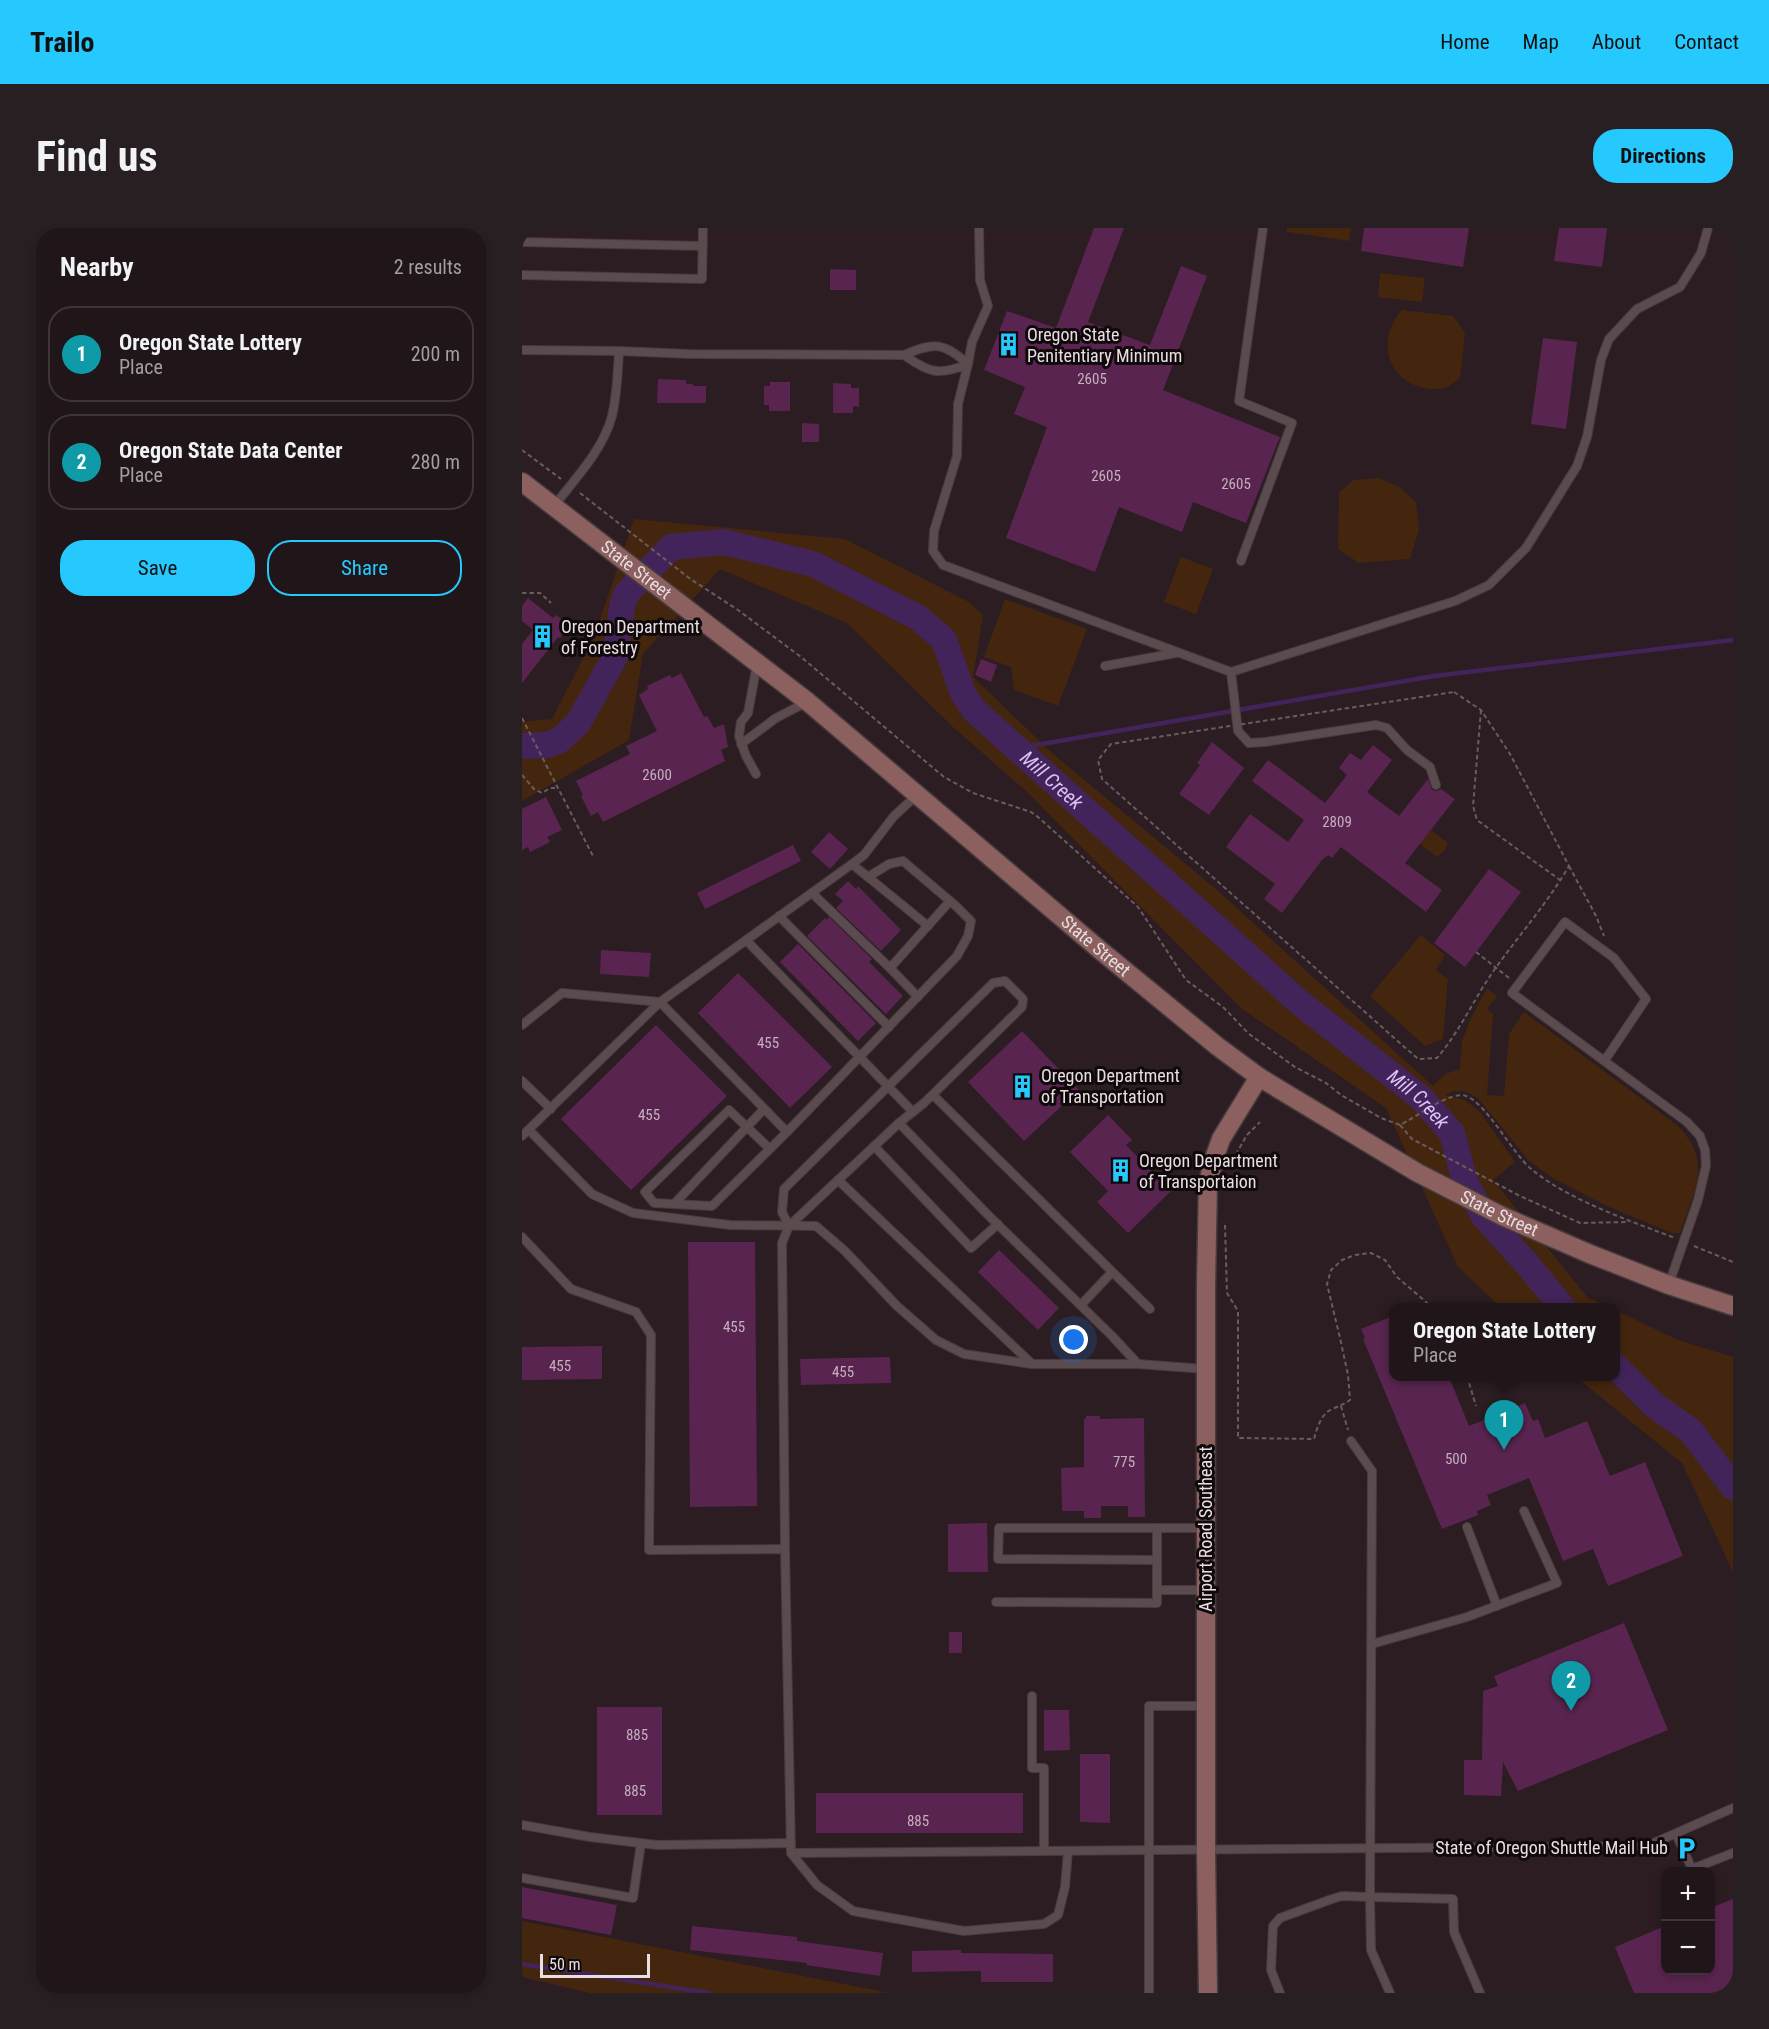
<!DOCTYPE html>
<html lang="en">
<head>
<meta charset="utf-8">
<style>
  body { margin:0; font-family:"Roboto Condensed",sans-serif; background:#281f22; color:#f1f3f6 }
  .controls { position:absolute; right:18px; bottom:18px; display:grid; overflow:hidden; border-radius:12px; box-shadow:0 3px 9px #0003 }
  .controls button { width:54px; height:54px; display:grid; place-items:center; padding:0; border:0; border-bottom:2px solid #3d3538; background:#201619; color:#f1f3f6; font:30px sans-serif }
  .scale { position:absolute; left:18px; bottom:15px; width:110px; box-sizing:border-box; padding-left:6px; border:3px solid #e9dee1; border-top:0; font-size:16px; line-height:21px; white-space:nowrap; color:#e9dee1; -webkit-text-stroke:4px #0f090b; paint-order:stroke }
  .you { position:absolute; left:552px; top:1112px; width:21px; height:21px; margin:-15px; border:4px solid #fff; border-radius:50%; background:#1a73e8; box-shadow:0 0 0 9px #1a73e833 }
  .badge { display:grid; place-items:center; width:39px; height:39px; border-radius:50%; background:#26c9fe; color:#fff; font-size:20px; font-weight:700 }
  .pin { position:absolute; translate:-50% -50px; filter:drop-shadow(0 2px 3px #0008) }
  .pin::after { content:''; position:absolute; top:32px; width:21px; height:18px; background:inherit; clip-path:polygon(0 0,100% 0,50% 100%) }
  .popup { position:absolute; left:867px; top:1075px; width:231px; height:78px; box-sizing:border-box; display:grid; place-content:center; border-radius:12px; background:#201619; filter:drop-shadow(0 2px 4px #0005); font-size:20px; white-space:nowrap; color:#a29fa2 }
  .popup b { font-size:22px; color:#f1f3f6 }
  .popup::after { content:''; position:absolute; left:50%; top:100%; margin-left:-12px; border:12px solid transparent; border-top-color:#201619 }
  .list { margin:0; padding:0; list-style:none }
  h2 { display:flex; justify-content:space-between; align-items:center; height:78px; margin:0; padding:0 24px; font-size:26px }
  h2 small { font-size:20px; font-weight:400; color:#a29fa2 }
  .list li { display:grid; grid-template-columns:39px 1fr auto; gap:18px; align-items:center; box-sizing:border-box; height:96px; margin:0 12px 12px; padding:0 12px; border:2px solid #3d3538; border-radius:24px }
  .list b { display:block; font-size:22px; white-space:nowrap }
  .list p { margin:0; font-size:20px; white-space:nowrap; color:#a29fa2 }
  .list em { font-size:20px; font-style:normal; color:#a29fa2 }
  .actions { display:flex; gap:12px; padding:18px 24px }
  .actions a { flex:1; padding:14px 0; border:2px solid #26c9fe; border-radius:24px; text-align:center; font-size:21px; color:#26c9fe }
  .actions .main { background:#26c9fe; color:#111 }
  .map { position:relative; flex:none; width:1211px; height:1765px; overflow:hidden; border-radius:24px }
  header { display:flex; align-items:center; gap:36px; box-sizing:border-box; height:84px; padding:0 30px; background:#26c9fe; color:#111 }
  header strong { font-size:28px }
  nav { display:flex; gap:33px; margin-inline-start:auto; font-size:21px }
  .intro { display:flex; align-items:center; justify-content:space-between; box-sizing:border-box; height:144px; padding:0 36px }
  h1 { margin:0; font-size:42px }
  .button { padding:15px 27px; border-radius:24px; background:#26c9fe; color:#111; font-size:21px; font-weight:700 }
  main { display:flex; gap:36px; padding:0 36px }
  aside { flex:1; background:#201619; border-radius:24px; box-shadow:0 3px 9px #0003 }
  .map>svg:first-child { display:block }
  .green { fill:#44260f }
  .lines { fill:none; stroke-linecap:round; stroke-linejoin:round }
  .stream { stroke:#42245a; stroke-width:4.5 }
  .river { stroke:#42245a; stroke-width:26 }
  .building { fill:#592550 }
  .lane-casing { stroke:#463b3e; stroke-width:10 }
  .secondary-casing { stroke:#463b3e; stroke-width:21 }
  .path { stroke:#695c60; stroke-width:2; stroke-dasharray:4.5 3; stroke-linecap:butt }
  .lane { stroke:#5b4a4e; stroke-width:8 }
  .secondary { stroke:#8b605e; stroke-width:18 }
  .labels { text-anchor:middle; stroke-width:6; stroke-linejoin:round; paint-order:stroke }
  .number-label { font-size:15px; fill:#c5b0bd }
  .poi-label { font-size:18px; fill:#e9dee1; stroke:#0f090b; text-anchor:start }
  .street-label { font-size:18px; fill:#e9dee1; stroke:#0f090b }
  .water-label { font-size:20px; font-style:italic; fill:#dbc1f5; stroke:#0f090b }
</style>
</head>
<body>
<header>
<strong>Trailo</strong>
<nav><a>Home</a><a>Map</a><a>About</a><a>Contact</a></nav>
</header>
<div class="intro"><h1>Find us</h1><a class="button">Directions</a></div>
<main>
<aside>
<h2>Nearby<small>2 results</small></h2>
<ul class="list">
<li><span class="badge" style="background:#0f9aa8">1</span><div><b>Oregon State Lottery</b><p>Place</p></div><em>200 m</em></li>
<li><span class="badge" style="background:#0f9aa8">2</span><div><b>Oregon State Data Center</b><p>Place</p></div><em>280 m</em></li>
</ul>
<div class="actions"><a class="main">Save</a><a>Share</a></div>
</aside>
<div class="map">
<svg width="1211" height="1765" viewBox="0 0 1211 1765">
  <rect width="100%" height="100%" fill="#2b1d21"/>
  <g class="green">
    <path d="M765,0H829L827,13L765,4Z"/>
    <path d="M858,45L903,50L900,74L856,69Z"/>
    <path d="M880,82L931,88L943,105L938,150C933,153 927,159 922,160C912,163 900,160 890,156C860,140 859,106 880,82Z"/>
    <path d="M857,250L877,259L894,274L897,301L888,331L837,335L816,321L817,264L832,252Z"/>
    <path d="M112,291L323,311L447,374L461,387L451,449L530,525L695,662L911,858L923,846L938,841L940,813L949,790L965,760L975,768L965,781L971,786L965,867L982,868L987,806L1002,784L1155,897C1192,934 1172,963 1158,1005H1150L1083,977L1034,952L1007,933L956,870L942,863H932L923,867L943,872L958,884L993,934L971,952L1066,1070L1087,1079H978L936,1039L864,880L719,780L505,564L432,500L325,395L198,341L121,426L107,512L0,573V494L30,491L72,409Z"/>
    <path d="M659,329L691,341L674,386L642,374Z"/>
    <path d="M483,371L565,401L536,478L492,462L489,439L462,429Z"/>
    <path d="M909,602L926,615L923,622L915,629L898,616Z"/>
    <path d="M899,707L923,727L914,742L926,751L921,811L903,818L848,768Z"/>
    <path d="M1093,1082L1156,1112L1211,1129V1344L1160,1235L1054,1149L1093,1148Z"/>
    <path d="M0,1693L368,1765H68L0,1749Z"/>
  </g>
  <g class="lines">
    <g class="stream">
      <path d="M497,520L912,448L1211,412"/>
      <path d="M0,1736L187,1765"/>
    </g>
    <g class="river">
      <path id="s1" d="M0,518L25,517L38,512L56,495L93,429L100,379L104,366L149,319L202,314L291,336L397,390L422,412L441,465L452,482L778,775L898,869L930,905L943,954L961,987L1005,1036L1041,1080"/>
      <path d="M1093,1138L1132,1177L1169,1203L1211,1259"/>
    </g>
  </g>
  <g class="building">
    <path d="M572,0H602L566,94L628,117L659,38L685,48L641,162L758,209L724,295L671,274L660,304L597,279L573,344L484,310L525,199L492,186L503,159L462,142L485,83L534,100Z"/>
    <path d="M842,0H947L941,39L839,23Z"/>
    <path d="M1037,0H1085L1080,39L1032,33Z"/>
    <path d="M308,41L334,42V62H308Z"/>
    <path d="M1021,110L1055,114L1044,201L1009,196Z"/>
    <path d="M136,151L164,152V156H171V158H184V175H135Z"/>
    <path d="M248,154H268V183H247V177H242V158H248Z"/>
    <path d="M311,155L329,156V160H337V179L331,178V185H311Z"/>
    <path d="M280,195L297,196V214H280Z"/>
    <path d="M6,370L31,390L34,387L47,396L38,410L36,409L0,455V416L11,402L0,393V378Z"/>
    <path d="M459,431L475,437L469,454L453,447Z"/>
    <path d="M159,445L182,489L185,488L192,500L202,496L206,519L199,522L203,533L81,594L76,584L69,588L59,568L61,567L54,553L108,526L104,518L135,503L117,467L126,461L125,458L148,447L150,450Z"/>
    <path d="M690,514L722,540L687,587L657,566L678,537L675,535Z"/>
    <path d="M851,517L870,532L845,564L877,588L906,551L910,562L915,563L919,561L933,571L883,635L920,662L904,684L819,619L810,630L806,627L800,632L760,685L742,671L753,656L704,619L728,586L766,614L782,592L730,553L746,532L803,575L825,547L817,540L828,525L839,532Z"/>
    <path d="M24,569L40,602L25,609L28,614L8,624L6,619L0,622V581Z"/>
    <path d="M307,604L326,621L308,641L289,624Z"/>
    <path d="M271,617L279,633L183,681L175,665Z"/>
    <path d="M967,641L999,664L943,739L912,715Z"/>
    <path d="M326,653L334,661L336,658L379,702L359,723L314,680L321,673L313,666Z"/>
    <path d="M307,689L350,731L347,734L381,768L364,786L285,708L303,690L304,692Z"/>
    <path d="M276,716L354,795L336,813L258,734Z"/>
    <path d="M79,722L129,725L127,749L78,746Z"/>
    <path d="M216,745L310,839L268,880L176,785Z"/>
    <path d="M134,797L205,868L109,962L39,891Z"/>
    <path d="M500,803L557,862L502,913L446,854Z"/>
    <path d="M586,887L610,912L604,917L649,963L606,1005L575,974L586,963L548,924Z"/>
    <path d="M166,1014H233L235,1278L168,1279Z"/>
    <path d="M477,1022L537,1080L516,1102L456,1044Z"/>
    <path d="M871,1088V1149H927L947,1198L1003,1175L1011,1193L1016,1191L1023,1210L1065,1193L1088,1248L1123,1234L1161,1328L1086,1358L1071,1321L1041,1333L1007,1250L965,1267L969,1277L955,1283L956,1287L920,1301L841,1111L843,1110L839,1101Z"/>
    <path d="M80,1118V1151L0,1152V1119Z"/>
    <path d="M368,1129L369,1155L279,1157L278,1131Z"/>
    <path d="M564,1188H578V1191L622,1190L623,1289H606V1278H579V1290H562V1283H540L539,1240L562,1239V1191H564Z"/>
    <path d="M465,1295L466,1344H426V1296Z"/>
    <path d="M1102,1395L1146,1502L996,1563L981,1534L979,1568L942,1567V1532H960L961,1463L976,1458L972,1448Z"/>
    <rect x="427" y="1404" width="13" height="21"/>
    <rect x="75" y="1479" width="65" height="108"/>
    <path d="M522,1482H547L548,1522L522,1523Z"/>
    <path d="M558,1526H588V1595L558,1594Z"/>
    <rect x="294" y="1565" width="207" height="40"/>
    <path d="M0,1659L95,1677L89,1707L0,1690Z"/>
    <path d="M1211,1671V1765H1112L1093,1719L1143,1698V1743H1188V1680Z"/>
    <path d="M170,1698L275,1709V1713L361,1725L358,1748L284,1737L285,1735L168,1722Z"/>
    <path d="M439,1722V1725L531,1726V1754H459V1743L390,1744V1723Z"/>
  </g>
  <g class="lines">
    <defs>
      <g id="lane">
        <path d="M0,14L181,18"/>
        <path d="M0,47L180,51L181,0"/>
        <path d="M0,122L97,123"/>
        <path d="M382,127C412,114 421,114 446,136L436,176L435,228L412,303L411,323L421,337L709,444L933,373L967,357L1004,320L1055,238L1065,209L1079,132L1087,111L1115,81L1158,59L1179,25L1186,0"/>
        <path d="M32,278C53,251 81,222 90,188C95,167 96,145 97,123L167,126L382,127C407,145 417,148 446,136L450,114L466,78L458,52L457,0"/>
        <path d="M719,333L770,195L717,173L741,0"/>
        <path d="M583,438L654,425"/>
        <path d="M709,444L716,503L727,515L743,514L854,497L865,500L885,522L908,539L914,557"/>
        <path d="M219,516L254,490L283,475"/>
        <path d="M234,546L224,528L217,508L219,494L226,485L235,436"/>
        <path d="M346,649L406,698"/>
        <path d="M290,665L368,740"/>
        <path d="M257,688L367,799"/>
        <path d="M224,712L391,884"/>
        <path d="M396,769L368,740L428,673"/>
        <path d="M0,797L40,765L138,774L265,904L435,728L446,708L449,693L434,678L381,633L367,636L346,649L330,636"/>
        <path d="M1083,832L1124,771L1092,730L1043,694L990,765L1165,894L1178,908L1183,922L1184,938L1176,972L1147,1056"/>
        <path d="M0,853L29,881"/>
        <path d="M411,867L628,1081"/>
        <path d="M7,902L70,966L111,985L208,997L294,998L323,1023L375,1078L414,1112L442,1126L509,1136H616L683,1141"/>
        <path d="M0,908L138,774L330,636L342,627L372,588L395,567"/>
        <path d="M352,918L449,1020L476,996"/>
        <path d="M248,921L207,882L123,964L132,975L190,978L265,904"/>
        <path d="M316,952L509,1135"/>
        <path d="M152,976L242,881"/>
        <path d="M267,998L260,984L262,961L471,755L483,753L501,771L500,779L402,875L377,895"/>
        <path d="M0,1009L49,1061L114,1084L129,1107L127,1322L263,1321L269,1625L1125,1618L1211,1580"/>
        <path d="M559,1077L590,1044"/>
        <path d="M829,1213L850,1243L848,1669L931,1671L932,1704L958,1765"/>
        <path d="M945,1299L975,1378"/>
        <path d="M263,1321L260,1015L267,998L377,895L465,986L590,1108L616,1136"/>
        <path d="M635,1332L476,1331L477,1300H683"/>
        <path d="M635,1362H684"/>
        <path d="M474,1374L635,1375V1301"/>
        <path d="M850,1416L945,1389L1035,1355L1002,1283"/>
        <path d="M510,1468V1540H522V1623"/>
        <path d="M0,1597L68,1609L135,1617L269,1615"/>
        <path d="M1154,1606L1170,1641L1211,1625"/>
        <path d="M269,1625L295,1657L331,1683L442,1703L522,1696L536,1687L543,1659L546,1623"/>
        <path d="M0,1650L111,1670L119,1615"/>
        <path d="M627,1765V1478H683"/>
        <path d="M758,1765L749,1742L751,1698L758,1690L810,1671L820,1668L848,1669L849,1722L868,1765"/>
      </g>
      <g id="secondary">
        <path id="s2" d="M0,254L286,474L578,722L695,818L737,849L896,945L980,988L1068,1026L1147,1057L1211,1078"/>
        <path d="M686,1765L684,1622V1058L686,954L693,928L699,911L737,849"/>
      </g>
    </defs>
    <use href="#lane" class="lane-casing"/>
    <use href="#secondary" class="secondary-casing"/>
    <g class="path">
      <path d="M0,222L39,251"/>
      <path d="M58,265L167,350L216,382L279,429L422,549L451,565L509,584L516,589L616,679L664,752L701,779L727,806L773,839L804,855L819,867L859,890L878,897C893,890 929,862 944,868C963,874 990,924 1008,940C1044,971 1108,993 1153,1010"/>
      <path d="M0,365H18L29,375"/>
      <path d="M932,464L959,482L988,526L1047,638C1026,674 999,705 975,738C953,768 939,802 915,830L896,831L580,551L576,532L589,516Z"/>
      <path d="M959,482L951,578L955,592L1038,652"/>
      <path d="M0,490L72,630"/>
      <path d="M0,547L12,561L20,565L28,560H36"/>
      <path d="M1047,638L1074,688L1082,708"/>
      <path d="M954,724L987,750"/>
      <path d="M878,897L890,911L998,968L1058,995L1107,994"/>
      <path d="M710,933L725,907L738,894"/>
      <path d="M703,997L705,1065L716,1083V1210L792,1211C795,1200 799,1186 810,1181C817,1178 821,1177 828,1172L826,1147L818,1110L805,1056L809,1042L820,1032L833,1027L849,1025L863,1032L875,1049L911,1080"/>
      <path d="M1172,1018L1211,1034"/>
      <path d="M945,1148L954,1178"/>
      <path d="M819,1178L826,1202"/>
    </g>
    <use href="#lane" class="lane"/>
    <use href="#secondary" class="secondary"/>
  </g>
  <defs>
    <symbol id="building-bare" viewBox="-9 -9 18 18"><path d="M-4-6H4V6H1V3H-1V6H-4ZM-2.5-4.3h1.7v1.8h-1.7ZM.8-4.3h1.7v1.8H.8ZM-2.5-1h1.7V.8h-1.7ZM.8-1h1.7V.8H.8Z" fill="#26c9fe" stroke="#0f090b" stroke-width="2.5" paint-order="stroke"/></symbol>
    <symbol id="parking-bare" viewBox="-9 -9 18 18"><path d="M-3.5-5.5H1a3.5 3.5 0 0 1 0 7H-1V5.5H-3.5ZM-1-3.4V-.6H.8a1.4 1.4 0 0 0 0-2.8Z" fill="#26c9fe" stroke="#0f090b" stroke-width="2.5" paint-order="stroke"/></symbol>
  </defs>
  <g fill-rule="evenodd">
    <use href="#building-bare" x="470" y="100" width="33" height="33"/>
    <use href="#building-bare" x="4" y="392" width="33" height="33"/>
    <use href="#building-bare" x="484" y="842" width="33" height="33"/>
    <use href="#building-bare" x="582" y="926" width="33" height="33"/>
    <use href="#parking-bare" x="1148" y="1604" width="33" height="33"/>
  </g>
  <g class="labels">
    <g class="number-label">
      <text x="570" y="156">2605</text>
      <text x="584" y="253">2605</text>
      <text x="714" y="261">2605</text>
      <text x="135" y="552">2600</text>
      <text x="815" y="599">2809</text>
      <text x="246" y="820">455</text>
      <text x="127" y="892">455</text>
      <text x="212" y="1104">455</text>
      <text x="38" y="1143">455</text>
      <text x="321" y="1149">455</text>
      <text x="934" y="1236">500</text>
      <text x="602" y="1239">775</text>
      <text x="115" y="1512">885</text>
      <text x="113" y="1568">885</text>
      <text x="396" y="1598">885</text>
    </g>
    <g class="poi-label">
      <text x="505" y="113">Oregon State<tspan x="505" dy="21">Penitentiary Minimum</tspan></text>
      <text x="39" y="405">Oregon Department<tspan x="39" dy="21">of Forestry</tspan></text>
      <text x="519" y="854">Oregon Department<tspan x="519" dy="21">of Transportation</tspan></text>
      <text x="617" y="939">Oregon Department<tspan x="617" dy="21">of Transportaion</tspan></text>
      <text x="1146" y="1626" text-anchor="end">State of Oregon Shuttle Mail Hub</text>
    </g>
    <g class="street-label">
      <text dy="6" stroke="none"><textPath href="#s2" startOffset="144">State Street</textPath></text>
      <text dy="6" stroke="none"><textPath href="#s2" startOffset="738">State Street</textPath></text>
      <text dy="6" stroke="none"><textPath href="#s2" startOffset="1224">State Street</textPath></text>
      <text transform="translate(684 1301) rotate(-90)" y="6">Airport Road Southeast</text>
    </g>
    <g class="water-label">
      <text dy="7" stroke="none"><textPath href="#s1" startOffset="747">Mill Creek</textPath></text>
      <text dy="7" stroke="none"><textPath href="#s1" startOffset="1233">Mill Creek</textPath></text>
    </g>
  </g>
</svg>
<div class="controls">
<button>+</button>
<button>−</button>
</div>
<div class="scale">50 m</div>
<div class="you"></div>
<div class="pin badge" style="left:982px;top:1222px;background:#0f9aa8">1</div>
<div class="popup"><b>Oregon State Lottery</b>Place</div>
<div class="pin badge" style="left:1049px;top:1483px;background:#0f9aa8">2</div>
</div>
</main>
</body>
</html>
